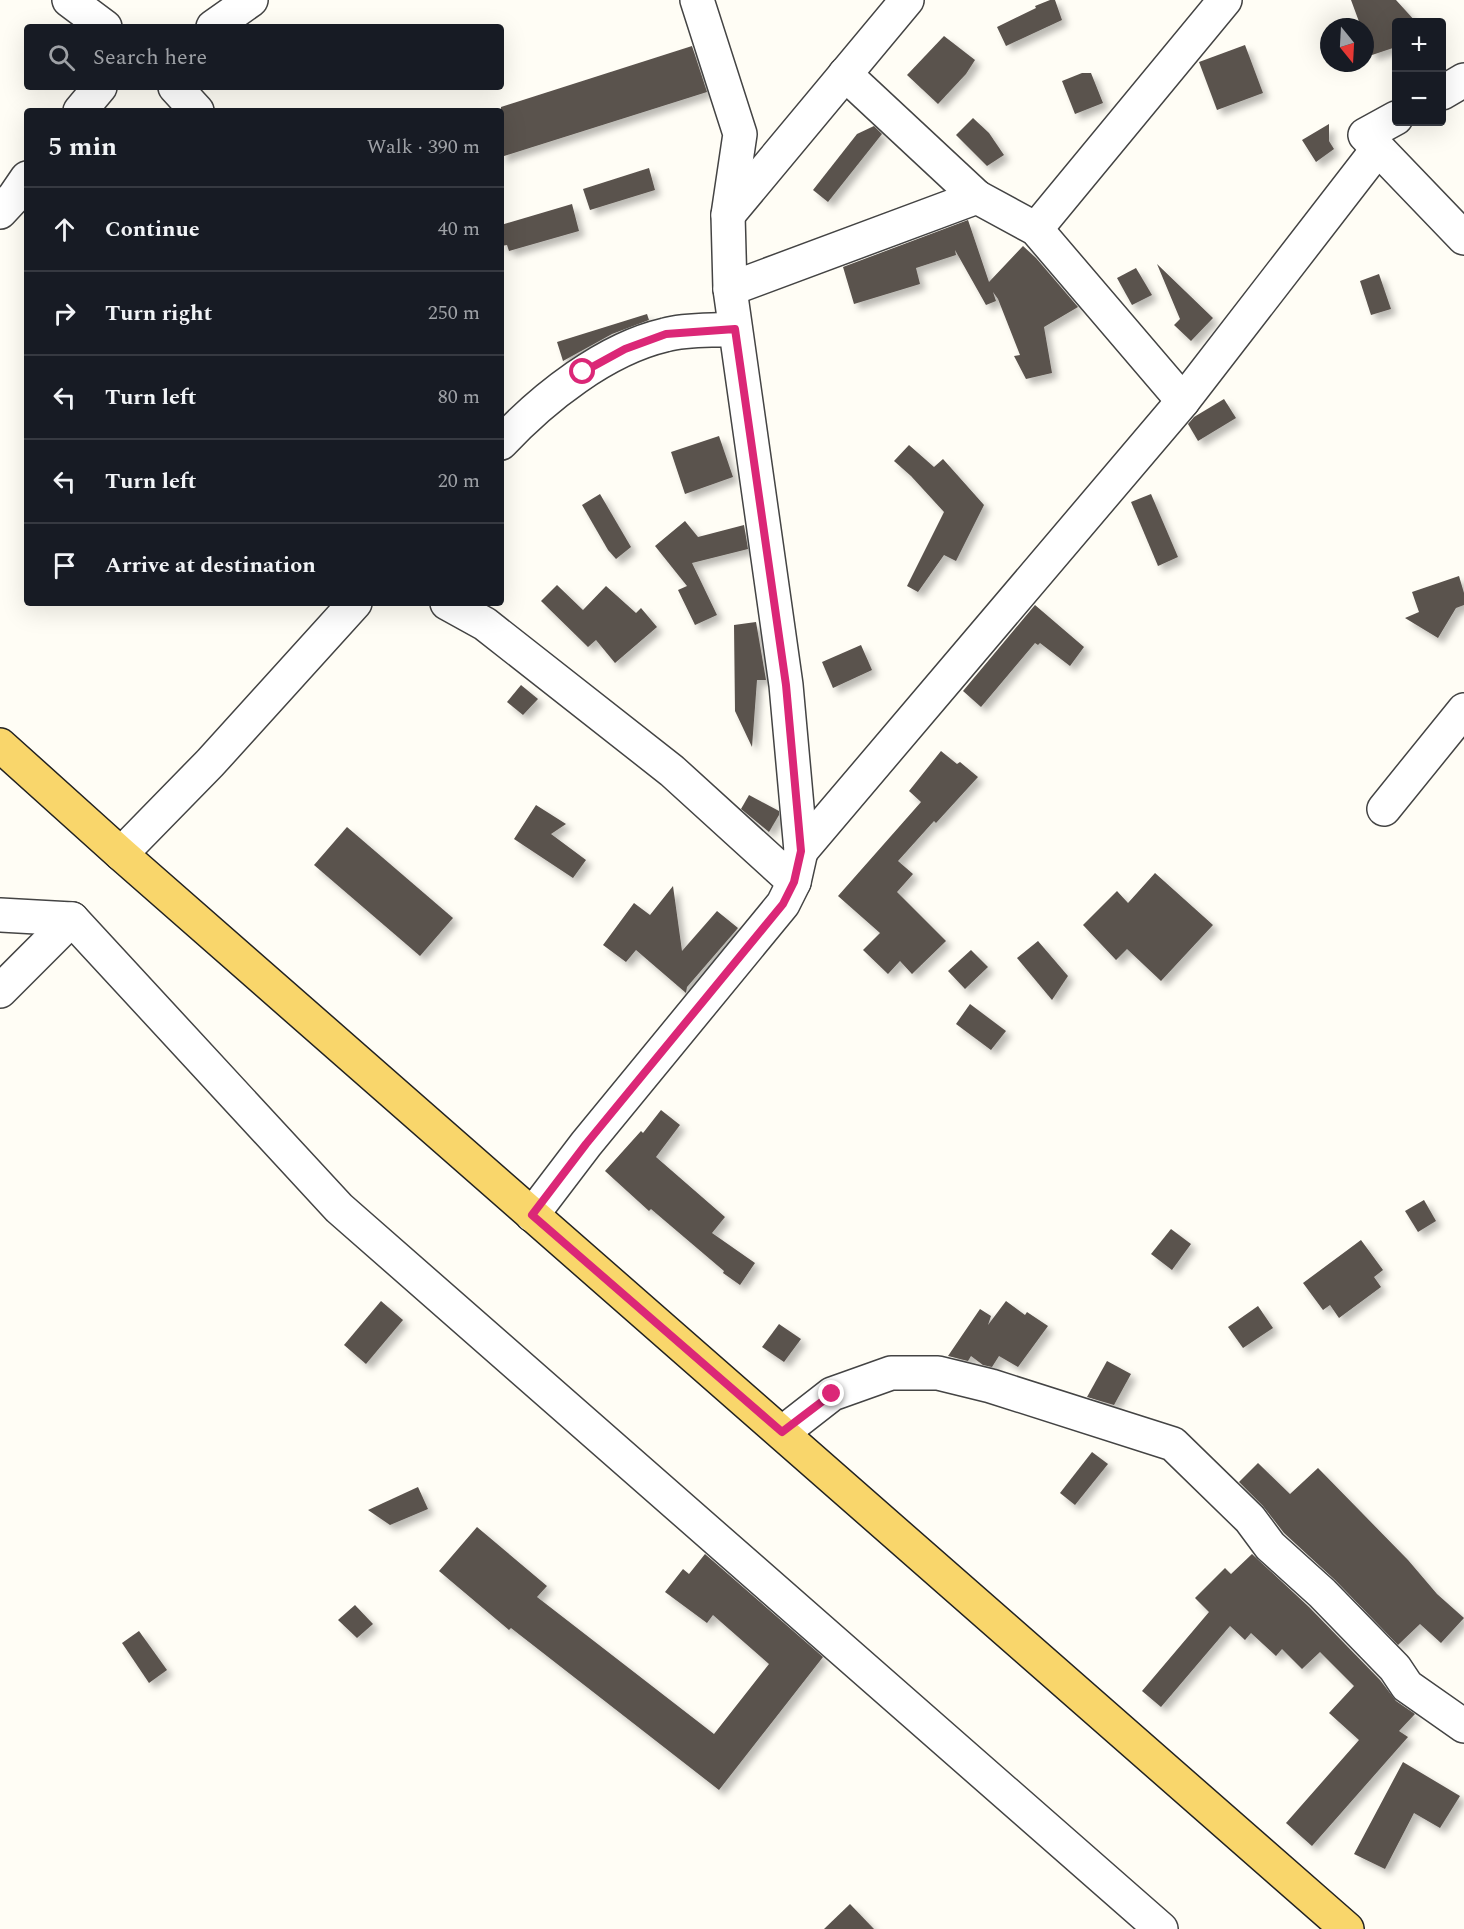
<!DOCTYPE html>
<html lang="en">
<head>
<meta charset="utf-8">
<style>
  body { margin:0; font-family:Spectral,serif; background:#20242c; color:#f1f3f6 }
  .controls { position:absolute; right:18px; top:18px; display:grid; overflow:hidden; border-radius:6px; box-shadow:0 6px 24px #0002 }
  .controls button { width:54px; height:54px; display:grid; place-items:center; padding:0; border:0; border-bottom:2px solid #363941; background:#171b24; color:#f1f3f6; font:30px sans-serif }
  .compass { position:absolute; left:1320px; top:18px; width:54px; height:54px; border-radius:50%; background:#171b24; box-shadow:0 6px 24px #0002; rotate:162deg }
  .stop { position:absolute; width:18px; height:18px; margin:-14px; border:4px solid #db2777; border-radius:50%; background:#fff }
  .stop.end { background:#db2777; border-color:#fff; box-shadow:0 2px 6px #0008 }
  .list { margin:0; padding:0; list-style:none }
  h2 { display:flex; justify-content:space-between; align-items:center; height:78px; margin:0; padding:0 24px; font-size:26px }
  h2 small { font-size:20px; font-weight:400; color:#9ea1a6 }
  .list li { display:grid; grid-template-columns:39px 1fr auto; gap:18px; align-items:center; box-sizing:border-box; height:84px; padding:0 24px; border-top:2px solid #363941 }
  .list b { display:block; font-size:22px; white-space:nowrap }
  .list em { font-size:20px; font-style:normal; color:#9ea1a6 }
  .icon { flex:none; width:33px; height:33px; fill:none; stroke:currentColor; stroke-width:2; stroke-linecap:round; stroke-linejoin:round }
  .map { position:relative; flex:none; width:1464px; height:1929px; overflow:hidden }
  .search { position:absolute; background:#171b24; box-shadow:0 6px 24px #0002; left:24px; top:24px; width:480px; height:66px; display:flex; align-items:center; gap:15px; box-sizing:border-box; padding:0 21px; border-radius:6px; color:#9ea1a6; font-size:22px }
  .panel { position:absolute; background:#171b24; box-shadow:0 6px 24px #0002; left:24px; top:108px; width:480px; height:498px; border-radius:6px }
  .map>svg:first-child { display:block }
  .building { fill:#5a524d; filter:url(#shadow) }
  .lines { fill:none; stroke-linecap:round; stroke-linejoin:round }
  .minor-casing { stroke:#444; stroke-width:36 }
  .major-casing { stroke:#222; stroke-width:36 }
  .minor { stroke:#fff; stroke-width:33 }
  .major { stroke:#f9d66b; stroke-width:33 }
  .route { stroke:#db2777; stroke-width:8 }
</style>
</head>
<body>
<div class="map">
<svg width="1464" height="1929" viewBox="0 0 1464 1929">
  <defs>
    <filter id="shadow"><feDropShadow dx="5.5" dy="5.5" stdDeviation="3" flood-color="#0004"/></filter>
  </defs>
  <rect width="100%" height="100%" fill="#fffdf5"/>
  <g class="building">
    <path d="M1050,0H1055L1062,20L1006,46L997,27L1036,8L1035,6Z"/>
    <path d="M1351,0H1396L1416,22H1396V47L1372,55L1365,38V27H1361Z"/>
    <path d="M944,36L975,60L966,74L938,104L907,75Z"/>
    <path d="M1245,45L1263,93L1217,110L1199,62Z"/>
    <path d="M692,46L707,92L501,157V107Z"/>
    <path d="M1082,73H1091L1103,103L1075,114L1062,81Z"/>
    <path d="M973,118L989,133L1004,155L987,166L956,135Z"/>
    <path d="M1329,124V141L1334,149L1316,162L1302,140Z"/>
    <path d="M874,126L882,134L828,202L813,190L857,134Z"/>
    <path d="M649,168L655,190L590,210L583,189Z"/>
    <path d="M572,204L579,231L509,251L507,245L501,246V225Z"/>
    <path d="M968,220L989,282L1023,246L1036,258L1078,307L1044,327L1052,373L1026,379L1014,356L1020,355L998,299L993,292L996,301L986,305L955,250L956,255L916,268L920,284L854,304L843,267Z"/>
    <path d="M1157,264L1213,318L1191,341L1174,325L1180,319Z"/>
    <path d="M1136,268L1152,295L1132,305L1117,278Z"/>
    <path d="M1379,274L1391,309L1371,315L1360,281Z"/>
    <path d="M647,314L649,320L612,334L563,361L557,342Z"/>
    <path d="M1224,399L1236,418L1198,441L1188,424L1194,417Z"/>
    <path d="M719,436L733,477L685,494L671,452Z"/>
    <path d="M909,445L934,467L943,459L984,505L956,561L944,555L918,592L907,586L944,512L911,476L894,461Z"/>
    <path d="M600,494L631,547L616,559L608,550L582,505Z"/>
    <path d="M1151,494L1178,557L1158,566L1131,502Z"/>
    <path d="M685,521L698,537L744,525L748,549L692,563L717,615L695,625L678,590L687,586L655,546Z"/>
    <path d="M1459,576L1464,593V605L1456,608L1438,638L1405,618L1419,612L1412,592Z"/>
    <path d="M557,585L583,610L606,586L636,613L641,608L657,627L615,663L596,640L588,647L541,601Z"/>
    <path d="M1035,605L1084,647L1070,666L1040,643L1038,645L1035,643L981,707L963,691Z"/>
    <path d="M756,622L766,680H757L752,747L735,711L734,625Z"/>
    <path d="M861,645L872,670L833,688L822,662Z"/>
    <path d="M521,685L538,699L523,715L507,702Z"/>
    <path d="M941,751L957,764L960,762L978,777L936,823L934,821L898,861L913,874L897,892L946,941L912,974L900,961L888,974L863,950L880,933L838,896L921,802L909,791Z"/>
    <path d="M749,795L779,811V815L769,832L741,809Z"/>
    <path d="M536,805L566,824L551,834L586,860L573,878L514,839Z"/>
    <path d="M347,827L453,918L420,956L314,865Z"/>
    <path d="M1155,873L1213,925L1161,981L1127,949L1116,960L1083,925L1117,891L1128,903Z"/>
    <path d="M673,886L682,951L717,911L738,928L687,987L686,993L636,950L626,962L603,945L634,903L650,915Z"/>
    <path d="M1038,941L1068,976L1052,1000L1017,958Z"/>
    <path d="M971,950L988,967L965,989L948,971Z"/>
    <path d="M970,1004L1006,1031L991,1050L956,1024Z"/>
    <path d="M661,1110L680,1125L656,1157L725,1217L712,1233L755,1263L740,1285L723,1273L724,1271L651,1209L649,1211L605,1171L641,1131L643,1133Z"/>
    <path d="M1424,1200L1436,1221L1418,1232L1405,1211Z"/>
    <path d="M1171,1229L1191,1244L1172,1270L1151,1254Z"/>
    <path d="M1361,1240L1383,1270L1374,1277L1381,1287L1339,1318L1330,1305L1323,1310L1303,1283Z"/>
    <path d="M381,1301L403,1320L366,1364L344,1345Z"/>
    <path d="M1006,1301L1025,1315L1027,1312L1048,1326L1018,1367L999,1356L992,1367L983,1365L971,1356L968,1361L948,1356L980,1309L991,1316L988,1325Z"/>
    <path d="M1258,1306L1273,1328L1243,1348L1228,1327Z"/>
    <path d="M779,1324L801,1339L784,1362L762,1347Z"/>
    <path d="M1107,1361L1131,1374L1114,1405L1087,1397Z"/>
    <path d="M1092,1452L1108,1464L1075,1505L1060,1493Z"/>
    <path d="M1258,1463L1290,1494L1318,1468L1408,1560L1437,1594L1464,1618L1441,1643L1420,1624L1398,1645L1335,1580L1284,1533L1263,1506L1239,1482Z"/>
    <path d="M418,1487L428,1509L390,1525L368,1510Z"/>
    <path d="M477,1527L547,1586L537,1597L714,1734L769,1664L713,1615L707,1623L665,1592L683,1569L689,1574L705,1554L823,1657L719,1790L511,1628L509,1630L439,1571Z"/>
    <path d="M1252,1554L1309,1607L1380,1680L1396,1701L1415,1714L1399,1731L1408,1737L1312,1846L1286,1823L1359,1740L1329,1713L1354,1686L1320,1652L1302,1669L1282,1649L1276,1656L1251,1633L1245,1640L1230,1626L1161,1707L1142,1691L1209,1612L1195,1598L1225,1568L1231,1574Z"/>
    <path d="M355,1605L373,1624L357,1638L338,1620Z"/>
    <path d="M139,1631L167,1670L149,1683L122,1643Z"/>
    <path d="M1403,1762L1460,1796L1440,1828L1414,1813L1385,1869L1354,1854Z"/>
    <path d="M850,1904L874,1929H824Z"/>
  </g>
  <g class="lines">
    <defs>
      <g id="minor">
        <path d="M69,0L105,27"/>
        <path d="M213,27L251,0"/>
        <path d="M845,74L977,197"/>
        <path d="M175,87L197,111"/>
        <path d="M1442,93L1464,80"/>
        <path d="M80,111L100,87"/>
        <path d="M1396,118L1365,135L1464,238"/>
        <path d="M0,212L14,197L27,178"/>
        <path d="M728,215L907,0"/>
        <path d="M1036,229L1225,0"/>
        <path d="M730,289L977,197L1036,229L1183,401"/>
        <path d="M501,443C543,398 605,349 665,335C687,329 712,331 735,329"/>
        <path d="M447,603L485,624L672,771L794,882"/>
        <path d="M1384,809L1464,710"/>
        <path d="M801,851L1183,401L1377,150"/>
        <path d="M121,854L210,763L355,603"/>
        <path d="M0,915L72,919L339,1208L1161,1929"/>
        <path d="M0,991L72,919"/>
        <path d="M532,1215L586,1144L783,904L794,882L801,851L786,685L730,289L728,215L740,134L697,0"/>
        <path d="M782,1433L832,1394L891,1373H938L991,1386L1173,1444L1250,1519L1270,1546L1322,1593L1395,1668L1407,1686L1464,1726"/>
      </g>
      <path id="major" d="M0,745L121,854L1347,1929"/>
    </defs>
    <use href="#minor" class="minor-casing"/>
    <use href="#major" class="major-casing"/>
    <use href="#minor" class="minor"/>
    <use href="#major" class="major"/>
  </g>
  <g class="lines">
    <path class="route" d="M583,372L625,349L666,334L735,329L786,685L801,851L794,882L783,904L586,1144L532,1215L782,1432L832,1394"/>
  </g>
</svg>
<div class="controls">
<button>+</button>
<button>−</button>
</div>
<svg class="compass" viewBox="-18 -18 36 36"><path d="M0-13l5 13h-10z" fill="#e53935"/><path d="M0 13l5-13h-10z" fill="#9ea1a6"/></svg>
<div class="stop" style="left:583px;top:372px"></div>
<div class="stop end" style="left:832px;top:1394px"></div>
<div class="search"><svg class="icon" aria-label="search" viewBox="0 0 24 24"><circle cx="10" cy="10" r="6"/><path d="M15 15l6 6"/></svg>Search here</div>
<section class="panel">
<h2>5 min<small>Walk · 390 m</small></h2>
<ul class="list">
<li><svg class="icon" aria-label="ahead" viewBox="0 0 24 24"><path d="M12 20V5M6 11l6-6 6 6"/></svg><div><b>Continue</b></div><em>40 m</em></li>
<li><svg class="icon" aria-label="right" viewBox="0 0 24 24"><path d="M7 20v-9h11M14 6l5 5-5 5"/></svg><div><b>Turn right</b></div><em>250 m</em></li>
<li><svg class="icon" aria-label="left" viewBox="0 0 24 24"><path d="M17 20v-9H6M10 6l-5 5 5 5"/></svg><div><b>Turn left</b></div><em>80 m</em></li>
<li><svg class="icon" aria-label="left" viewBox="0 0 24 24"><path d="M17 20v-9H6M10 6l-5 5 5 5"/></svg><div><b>Turn left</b></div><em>20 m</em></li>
<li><svg class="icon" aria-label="arrive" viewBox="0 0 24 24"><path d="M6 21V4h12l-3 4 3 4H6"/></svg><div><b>Arrive at destination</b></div></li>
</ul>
</section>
</div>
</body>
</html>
